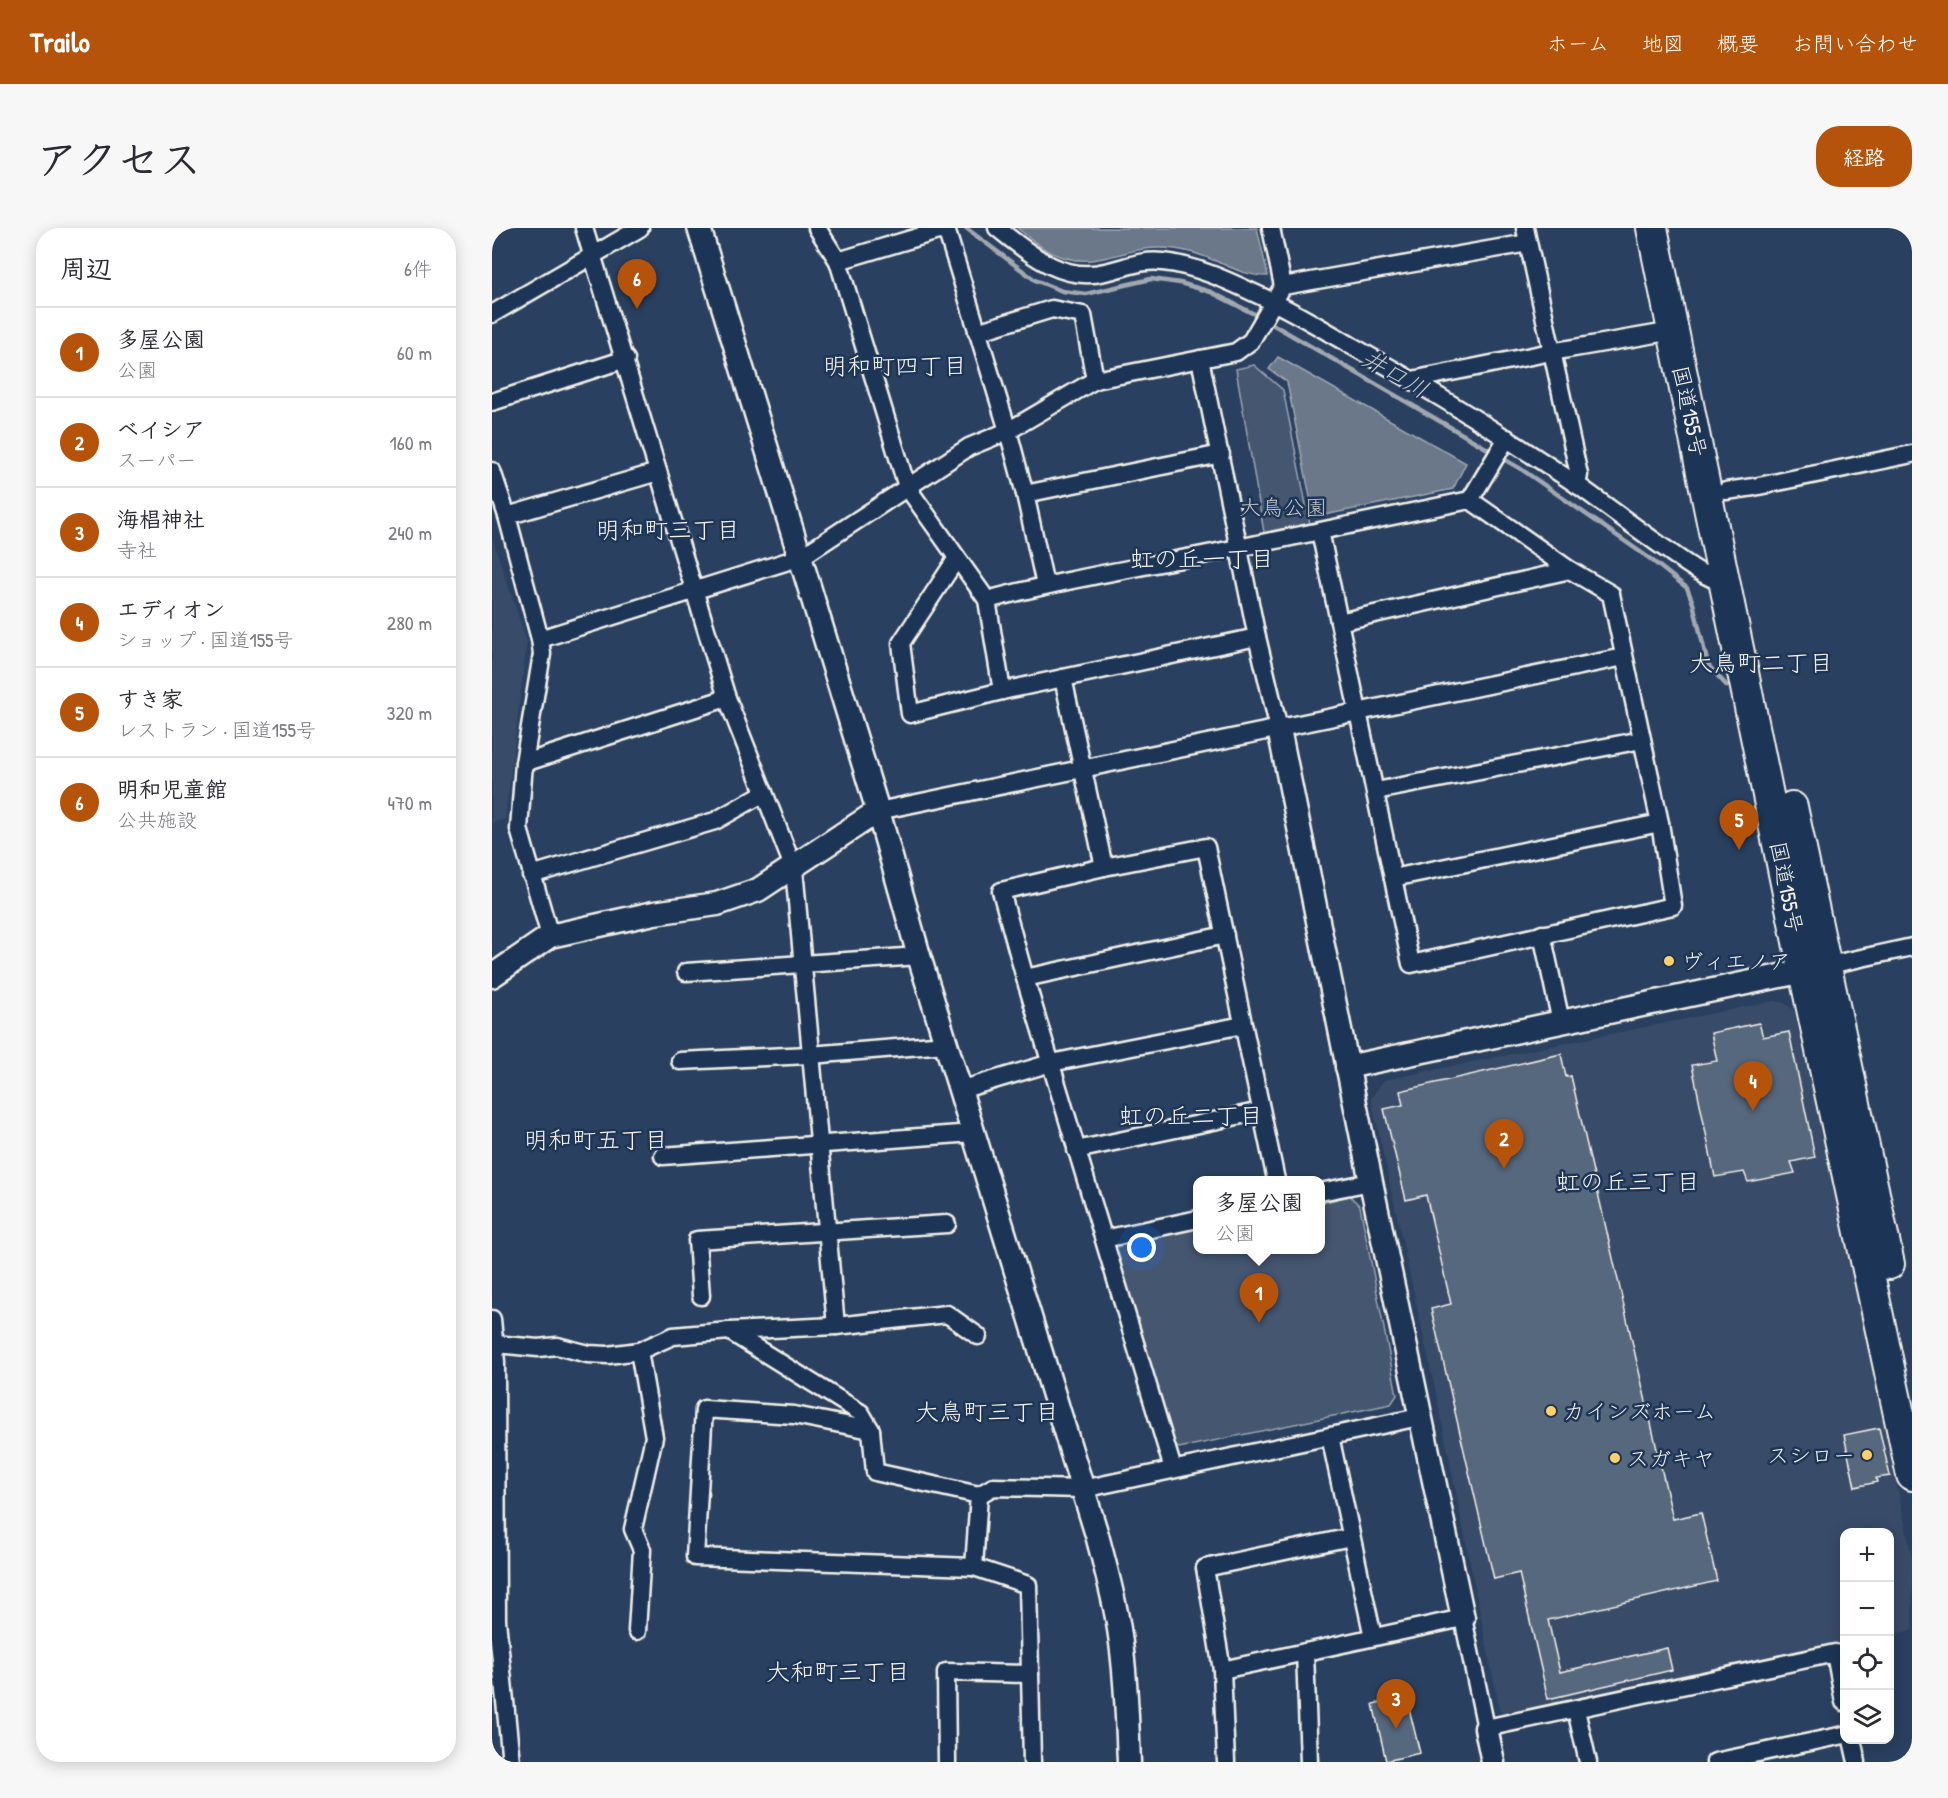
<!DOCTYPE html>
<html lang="ja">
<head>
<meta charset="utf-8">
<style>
  body { margin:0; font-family:"Patrick Hand","Klee One",sans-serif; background:#f7f7f7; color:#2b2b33 }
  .controls { position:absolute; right:18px; bottom:18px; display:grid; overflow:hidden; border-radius:12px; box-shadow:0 3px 15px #0003 }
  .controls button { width:54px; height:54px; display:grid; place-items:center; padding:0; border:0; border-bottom:2px solid #e1e1e2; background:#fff; color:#2b2b33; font:30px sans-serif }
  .you { position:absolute; left:650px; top:1020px; width:21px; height:21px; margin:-15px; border:4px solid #fff; border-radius:50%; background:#1a73e8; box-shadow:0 0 0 9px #1a73e833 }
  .badge { display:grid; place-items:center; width:39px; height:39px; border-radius:50%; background:#b45309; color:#fff; font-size:20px; font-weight:700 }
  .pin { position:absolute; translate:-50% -50px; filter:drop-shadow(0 2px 3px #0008) }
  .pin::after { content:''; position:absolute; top:32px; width:21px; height:18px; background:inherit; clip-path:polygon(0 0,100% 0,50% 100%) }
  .popup { position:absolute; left:701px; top:948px; width:132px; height:78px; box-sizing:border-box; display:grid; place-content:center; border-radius:12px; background:#fff; filter:drop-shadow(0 2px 4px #0005); font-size:20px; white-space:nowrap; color:#7c7c81 }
  .popup b { font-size:22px; color:#2b2b33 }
  .popup::after { content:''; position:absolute; left:50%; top:100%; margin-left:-12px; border:12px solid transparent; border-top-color:#fff }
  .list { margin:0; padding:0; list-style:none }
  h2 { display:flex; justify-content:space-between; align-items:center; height:78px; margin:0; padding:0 24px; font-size:26px }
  h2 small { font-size:20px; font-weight:400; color:#7c7c81 }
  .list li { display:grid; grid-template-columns:39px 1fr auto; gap:18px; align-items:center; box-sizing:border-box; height:90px; padding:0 24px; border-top:2px solid #e1e1e2 }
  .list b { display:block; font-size:22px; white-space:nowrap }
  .list p { margin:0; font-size:20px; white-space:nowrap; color:#7c7c81 }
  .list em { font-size:20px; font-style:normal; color:#7c7c81 }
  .icon { flex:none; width:33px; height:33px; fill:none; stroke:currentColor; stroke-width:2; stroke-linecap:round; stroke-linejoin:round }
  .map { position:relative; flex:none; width:1420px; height:1534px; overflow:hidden; border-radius:24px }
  header { display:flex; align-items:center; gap:36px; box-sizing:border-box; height:84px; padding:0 30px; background:#b45309; color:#fff }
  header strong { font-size:28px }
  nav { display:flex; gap:33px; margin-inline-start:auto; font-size:21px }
  .intro { display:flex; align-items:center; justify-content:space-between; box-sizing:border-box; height:144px; padding:0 36px }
  h1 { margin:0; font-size:42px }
  .button { padding:15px 27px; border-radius:24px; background:#b45309; color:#fff; font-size:21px; font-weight:700 }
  main { display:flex; gap:36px; padding:0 36px }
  aside { flex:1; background:#fff; border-radius:24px; box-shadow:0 3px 15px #0003 }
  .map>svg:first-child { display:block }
  .built { fill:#374c69 }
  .green { fill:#445771; stroke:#9ca4ac; stroke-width:1.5 }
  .water { fill:#6a788a; stroke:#a1a8b0; stroke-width:1.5 }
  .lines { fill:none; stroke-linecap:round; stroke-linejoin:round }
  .stream { stroke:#a1a8b0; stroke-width:4.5 }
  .building { fill:#56677d; stroke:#f4f1e8; stroke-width:1.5 }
  .street-casing { stroke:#f4f1e8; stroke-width:21 }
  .secondary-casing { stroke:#f4f1e8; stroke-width:27 }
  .highway-casing { stroke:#f4f1e8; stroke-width:34 }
  .street { stroke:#1d3557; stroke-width:16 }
  .secondary { stroke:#1d3557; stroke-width:22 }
  .highway { stroke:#1d3557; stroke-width:30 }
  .poi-dot { fill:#ffd166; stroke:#1d3557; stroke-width:2 }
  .labels { text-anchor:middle; stroke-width:5; stroke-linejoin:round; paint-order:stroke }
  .street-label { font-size:22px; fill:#f4f1e8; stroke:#1d3557 }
  .park-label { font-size:22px; fill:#bfc3c4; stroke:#1d3557 }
  .poi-label { font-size:22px; fill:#f4f1e8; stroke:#1d3557; text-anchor:start }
  .neighbourhood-label { font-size:24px; fill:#f4f1e8; stroke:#1d3557 }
  .water-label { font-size:24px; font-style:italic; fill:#bdc1c2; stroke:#1d3557 }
</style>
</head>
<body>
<header>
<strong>Trailo</strong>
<nav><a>ホーム</a><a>地図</a><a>概要</a><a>お問い合わせ</a></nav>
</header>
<div class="intro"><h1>アクセス</h1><a class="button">経路</a></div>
<main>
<aside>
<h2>周辺<small>6件</small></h2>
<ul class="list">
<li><span class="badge">1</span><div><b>多屋公園</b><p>公園</p></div><em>60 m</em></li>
<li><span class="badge">2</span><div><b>ベイシア</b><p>スーパー</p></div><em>160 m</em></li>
<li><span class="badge">3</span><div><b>海椙神社</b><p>寺社</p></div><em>240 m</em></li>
<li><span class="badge">4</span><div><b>エディオン</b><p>ショップ · 国道155号</p></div><em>280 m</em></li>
<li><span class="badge">5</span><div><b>すき家</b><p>レストラン · 国道155号</p></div><em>320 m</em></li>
<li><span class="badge">6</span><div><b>明和児童館</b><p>公共施設</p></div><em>470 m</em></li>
</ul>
</aside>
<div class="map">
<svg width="1420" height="1534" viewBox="0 0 1420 1534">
  <rect width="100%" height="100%" fill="#2a4060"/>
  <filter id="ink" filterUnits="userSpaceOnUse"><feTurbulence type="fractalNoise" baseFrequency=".0167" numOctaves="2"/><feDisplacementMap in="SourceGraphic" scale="12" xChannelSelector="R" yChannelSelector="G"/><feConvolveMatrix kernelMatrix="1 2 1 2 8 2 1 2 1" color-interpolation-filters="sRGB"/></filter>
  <g filter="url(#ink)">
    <g class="built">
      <path d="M0,309L35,414L13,591L0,595Z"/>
      <path d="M1282,773L1292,775L1301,781L1303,787L1358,1033L1420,1329V1402L1398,1407V1304H1352V1416L1015,1488L1008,1484L945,1170L879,870L892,852Z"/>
    </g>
    <g class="green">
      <path d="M762,137L791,162L819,301L773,310L744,141Z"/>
      <path d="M858,968L868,978L905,1167L899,1176L687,1220L681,1216L621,1022L626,1016L705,999L706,1022H828L829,975Z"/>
    </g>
    <g class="water">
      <path d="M525,0H765L776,48C748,49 725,30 698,24C683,20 667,19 652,21C617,26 596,42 558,24C547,19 536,8 525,0Z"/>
      <path d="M786,129L974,235L961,261L822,289L795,154L777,141Z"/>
    </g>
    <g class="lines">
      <g class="stream">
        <path d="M474,0L543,52L570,63L594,66L659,51L688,55L719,64L768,89"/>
        <path d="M775,93L1001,224"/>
        <path d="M1008,229L1029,241L1157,330L1195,360L1201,375L1216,437L1235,458"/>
      </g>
    </g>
    <g class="building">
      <path d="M1267,795L1271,809L1297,804L1323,929L1299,934L1303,945L1256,954L1252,944L1223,949L1200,837L1225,833L1219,805Z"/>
      <path d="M1069,826L1074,849L1079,848L1181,1291L1209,1285L1225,1353L1056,1392L1068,1444L1175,1420L1180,1442L1056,1471L1027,1345L1002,1351L939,1081L959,1076L934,967L914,972L892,881L911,877L908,863Z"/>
      <path d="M1387,1200L1398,1248L1384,1250L1385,1254L1363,1259L1352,1207Z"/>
      <path d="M914,1468L928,1525L894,1533L881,1476Z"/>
    </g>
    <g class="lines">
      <defs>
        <g id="street">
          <path d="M92,0L235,470L302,641L344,1098"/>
          <path d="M325,0L346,33L415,259L495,372L510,463"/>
          <path d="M505,0C537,25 570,55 613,44C633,40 650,31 671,34C709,38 747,58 781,74C808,87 834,103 860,118C937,161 1011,207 1084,256C1112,276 1140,297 1168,317C1190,332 1209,348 1234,356"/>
          <path d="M1033,0L1087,247L1085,257"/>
          <path d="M346,33L446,3L455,4L516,203L533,266L553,357"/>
          <path d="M791,58L1036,15"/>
          <path d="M0,86L148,0"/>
          <path d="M485,104L560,81L591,87L603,152"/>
          <path d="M708,131L765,409L787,501"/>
          <path d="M920,152L1059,124L1181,103"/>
          <path d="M0,174L134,131"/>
          <path d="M0,243L15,288L48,411L50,426L32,535L27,601L58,708"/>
          <path d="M1234,263L1262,259L1420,226"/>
          <path d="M533,266L729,226"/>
          <path d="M978,272L1015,210"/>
          <path d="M15,288L166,244"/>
          <path d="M465,330L409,415L418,486L510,463L765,409"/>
          <path d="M495,372C578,350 662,337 746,320C823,304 901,288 978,272L1078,342L1119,366L1168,595L1181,678L919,736L828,303"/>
          <path d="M847,394L1078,342"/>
          <path d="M48,411L309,329L477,219L516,203L603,152L744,124L759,113L791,58L779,0"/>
          <path d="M571,450L612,639"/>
          <path d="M32,535L235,470"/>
          <path d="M884,563L1150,512"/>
          <path d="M386,583L1132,429"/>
          <path d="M39,647L223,593L272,565"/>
          <path d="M901,650L1168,595"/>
          <path d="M1050,706L1069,794"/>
          <path d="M1328,739L1420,719"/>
          <path d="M194,744L427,728"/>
          <path d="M533,750L733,707"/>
          <path d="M188,833L318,827L454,816"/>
          <path d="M468,862L559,835L751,797"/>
          <path d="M584,922L769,883"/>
          <path d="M171,928L481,905"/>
          <path d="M828,964L879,954"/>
          <path d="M612,1011L706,991"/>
          <path d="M209,1068L205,1012L455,996"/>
          <path d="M0,1091L4,1134L5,1392L19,1534"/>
          <path d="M237,1103L369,1185L379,1202L383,1244L487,1267L501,1259L591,1261L927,1189"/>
          <path d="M3,1116L46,1120L65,1118L96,1126L116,1127L147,1123L181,1108L237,1103L344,1098L455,1086L486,1108"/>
          <path d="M379,1202L302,1187L212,1181L203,1329L482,1339L487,1267"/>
          <path d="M838,1208L881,1409"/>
          <path d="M681,1241L533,750L509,663L612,639L714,619L784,952"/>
          <path d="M482,1339L536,1357L540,1534"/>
          <path d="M145,1403L150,1322L141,1301L162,1209L147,1123"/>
          <path d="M813,1424L817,1534"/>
          <path d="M730,1442L971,1390L994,1500L1343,1425L1352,1474"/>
          <path d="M1084,1482L1096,1534"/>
          <path d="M1360,1512L1365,1534"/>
          <path d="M455,1534L454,1444L538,1446"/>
          <path d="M734,1534L730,1442L713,1340L859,1309"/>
          <path d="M1223,1534L1352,1507"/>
        </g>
        <g id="secondary">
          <path d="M207,0L386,583L427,728L605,1307C613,1338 622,1369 627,1401C634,1445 635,1489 637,1534"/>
          <path d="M787,501L879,954L971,1390"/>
          <path d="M0,748L58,708L162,685L225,676L266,662L386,583"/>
          <path d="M855,839L1312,743"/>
          <path d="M994,1500L1001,1534"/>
        </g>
        <g id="highway">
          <path d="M1160,0L1312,743L1420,1247"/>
          <path d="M1300,579L1397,1036"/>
        </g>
      </defs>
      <use href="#street" class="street-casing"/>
      <use href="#secondary" class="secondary-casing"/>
      <use href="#highway" class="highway-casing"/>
      <use href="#street" class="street"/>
      <use href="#secondary" class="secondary"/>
      <use href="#highway" class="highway"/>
    </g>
  </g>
  <g class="poi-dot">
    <circle cx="1177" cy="733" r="6"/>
    <circle cx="1059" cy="1183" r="6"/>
    <circle cx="1375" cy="1227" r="6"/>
    <circle cx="1123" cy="1230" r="6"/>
  </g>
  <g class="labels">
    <g class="street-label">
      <text transform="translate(1198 183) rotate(78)" y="8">国道155号</text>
      <text transform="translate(1295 659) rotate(79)" y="8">国道155号</text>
    </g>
    <g class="park-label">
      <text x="791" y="287">大鳥公園</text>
    </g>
    <g class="poi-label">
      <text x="1189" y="741">ヴィエノア</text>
      <text x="1071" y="1191">カインズホーム</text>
      <text x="1363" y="1235" text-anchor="end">スシロー</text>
      <text x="1135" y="1238">スガキヤ</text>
    </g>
    <g class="neighbourhood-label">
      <text x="403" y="146">明和町四丁目</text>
      <text x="176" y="310">明和町三丁目</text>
      <text x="710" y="339">虹の丘一丁目</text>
      <text x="1269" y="443">大鳥町二丁目</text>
      <text x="699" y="896">虹の丘二丁目</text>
      <text x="104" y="920">明和町五丁目</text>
      <text x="1136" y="962">虹の丘三丁目</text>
      <text x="495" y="1192">大鳥町三丁目</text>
      <text x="346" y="1452">大和町三丁目</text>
    </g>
    <g class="water-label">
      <text transform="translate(903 146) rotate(30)" y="8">井口川</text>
    </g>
  </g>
</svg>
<div class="controls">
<button>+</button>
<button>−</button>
<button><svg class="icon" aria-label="locate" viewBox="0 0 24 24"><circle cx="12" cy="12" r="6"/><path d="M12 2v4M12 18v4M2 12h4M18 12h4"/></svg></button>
<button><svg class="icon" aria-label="layers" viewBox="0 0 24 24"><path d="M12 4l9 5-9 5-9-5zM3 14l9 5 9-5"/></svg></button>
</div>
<div class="you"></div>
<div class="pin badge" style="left:767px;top:1095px">1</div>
<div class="popup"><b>多屋公園</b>公園</div>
<div class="pin badge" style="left:1012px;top:941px">2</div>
<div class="pin badge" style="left:904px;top:1501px">3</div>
<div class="pin badge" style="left:1261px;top:883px">4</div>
<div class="pin badge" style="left:1247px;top:622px">5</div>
<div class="pin badge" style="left:145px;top:81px">6</div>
</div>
</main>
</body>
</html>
